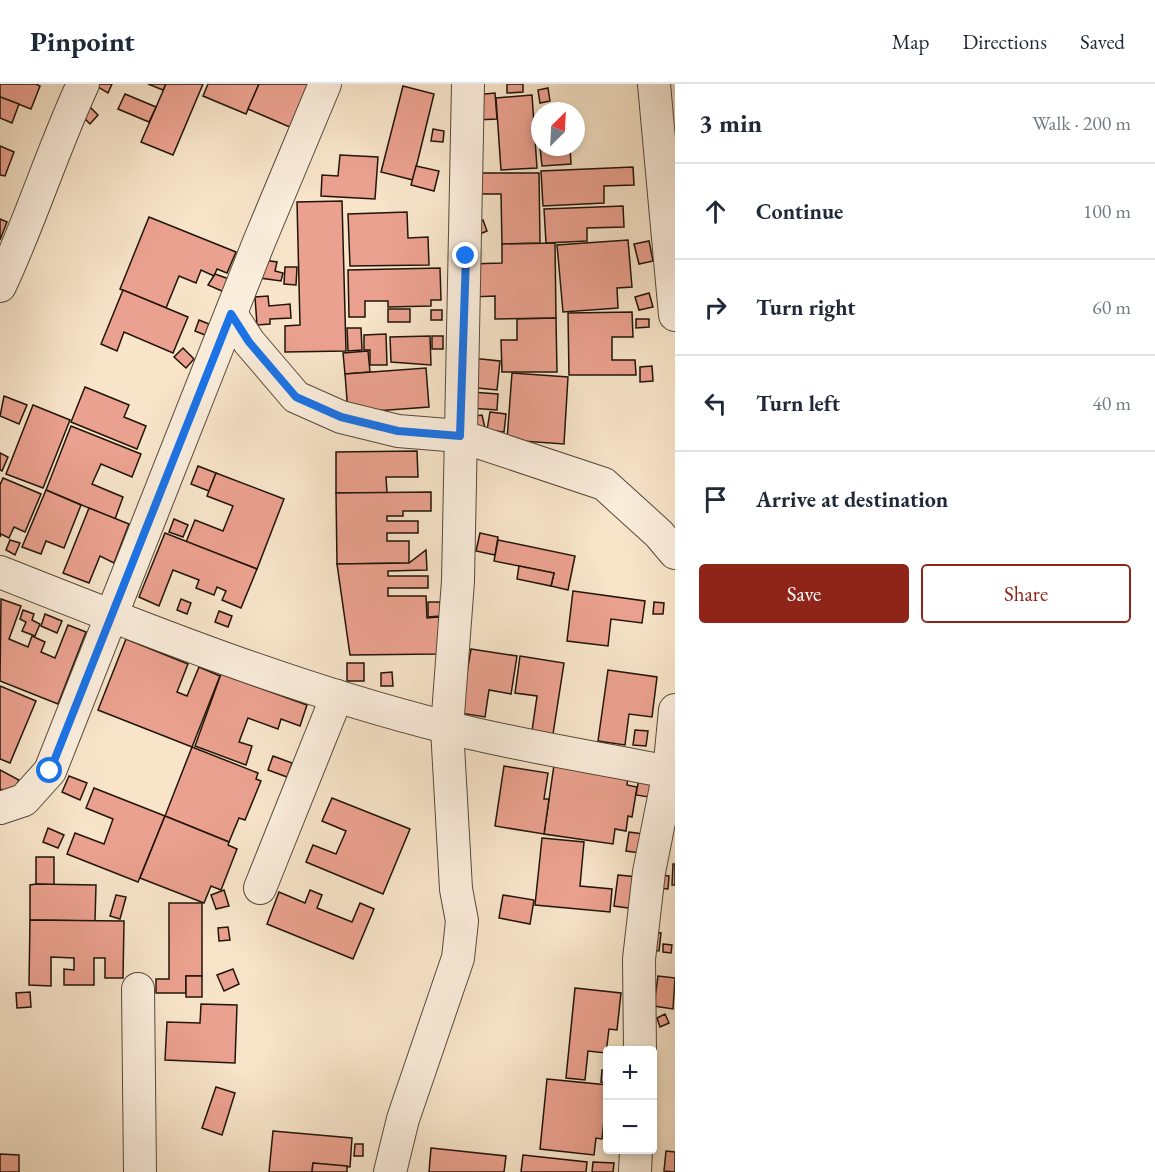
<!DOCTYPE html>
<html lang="en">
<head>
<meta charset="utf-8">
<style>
  body { margin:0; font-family:"EB Garamond",serif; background:#f6f6f7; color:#1f2937 }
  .controls { position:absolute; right:18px; bottom:18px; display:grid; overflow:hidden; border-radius:6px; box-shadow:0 3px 9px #0003 }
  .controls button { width:54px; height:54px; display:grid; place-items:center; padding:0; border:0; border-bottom:2px solid #e0e1e3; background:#fff; color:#1f2937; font:30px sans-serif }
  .compass { position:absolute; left:531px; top:18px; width:54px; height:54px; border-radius:50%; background:#fff; box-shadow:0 3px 9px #0003; rotate:24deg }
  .stop { position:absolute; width:18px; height:18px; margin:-14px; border:4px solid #1a73e8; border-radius:50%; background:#fff }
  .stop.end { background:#1a73e8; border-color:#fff; box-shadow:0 2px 6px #0008 }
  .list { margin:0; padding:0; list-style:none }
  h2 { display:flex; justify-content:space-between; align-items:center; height:78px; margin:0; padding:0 24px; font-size:26px }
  h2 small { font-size:20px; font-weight:400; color:#747a83 }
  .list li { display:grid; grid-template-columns:39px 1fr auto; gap:18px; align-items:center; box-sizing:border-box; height:96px; padding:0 24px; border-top:2px solid #e0e1e3 }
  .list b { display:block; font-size:22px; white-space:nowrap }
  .list em { font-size:20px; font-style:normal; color:#747a83 }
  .actions { display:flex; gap:12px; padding:18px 24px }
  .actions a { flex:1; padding:14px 0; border:2px solid #8f2418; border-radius:6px; text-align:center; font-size:21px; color:#8f2418 }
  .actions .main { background:#8f2418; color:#fff }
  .icon { flex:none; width:33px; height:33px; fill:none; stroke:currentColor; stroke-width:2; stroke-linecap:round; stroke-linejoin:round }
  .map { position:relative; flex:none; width:675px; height:1088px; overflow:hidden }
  header { display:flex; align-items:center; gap:36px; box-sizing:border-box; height:84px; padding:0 30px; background:#fff; border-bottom:2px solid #e0e1e3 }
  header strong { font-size:28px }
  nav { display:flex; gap:33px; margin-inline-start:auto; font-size:21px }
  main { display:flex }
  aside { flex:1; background:#fff }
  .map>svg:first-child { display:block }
  .building { fill:#eba18f; stroke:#211509; stroke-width:1.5 }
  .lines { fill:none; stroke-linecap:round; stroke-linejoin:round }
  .minor-casing { stroke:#564939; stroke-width:34 }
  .minor { stroke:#faeddc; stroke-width:32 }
  .route { stroke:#1a73e8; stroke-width:8 }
</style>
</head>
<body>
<header>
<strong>Pinpoint</strong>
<nav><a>Map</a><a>Directions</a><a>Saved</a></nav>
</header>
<main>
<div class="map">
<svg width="675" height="1088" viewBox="0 0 675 1088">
  <rect width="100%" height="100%" fill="#f7e4c9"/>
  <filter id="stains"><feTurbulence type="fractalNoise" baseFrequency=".00333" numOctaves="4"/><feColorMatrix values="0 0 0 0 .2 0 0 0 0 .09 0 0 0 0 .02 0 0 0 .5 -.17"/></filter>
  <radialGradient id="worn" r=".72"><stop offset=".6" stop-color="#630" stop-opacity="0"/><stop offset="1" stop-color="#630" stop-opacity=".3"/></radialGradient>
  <g class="building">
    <path d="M0,0H36L40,2L31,25L0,13Z"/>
    <path d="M93,0H112L108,9Z"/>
    <path d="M148,0H166L163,6Z"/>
    <path d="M166,0H203L173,71L141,58Z"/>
    <path d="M208,0H259L246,30L203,12Z"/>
    <path d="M259,0H311L292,44L248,25Z"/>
    <path d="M507,0H523V8L507,9Z"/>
    <path d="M403,2L434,10L413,96L381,88Z"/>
    <path d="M548,4L550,17L540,19L538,6Z"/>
    <path d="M495,9L497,35L476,36L474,11Z"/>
    <path d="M125,10L156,23L149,38L118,25Z"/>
    <path d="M532,11L537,84L501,86L496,14Z"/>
    <path d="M0,13L19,20L12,39L0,34Z"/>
    <path d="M88,21L98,31L90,40L79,29Z"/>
    <path d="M433,45L444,47L443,58L431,57Z"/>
    <path d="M0,62L14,68L5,92L0,91Z"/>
    <path d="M540,63H570L571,80L542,82Z"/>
    <path d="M340,71L378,73L375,115L321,112L322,91L338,92Z"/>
    <path d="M416,82L439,87L434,107L411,101Z"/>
    <path d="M633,83L634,101L604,102V119L543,122L541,87Z"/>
    <path d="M477,89H539L540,159L502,160L501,110H478Z"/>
    <path d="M342,117L346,267L285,268V242L300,241L297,118Z"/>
    <path d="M623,122L624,143L587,144V157L546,159L544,125Z"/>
    <path d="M407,128L408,154L428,153L429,181L350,182L348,130Z"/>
    <path d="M149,133L236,168L227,189L217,185L214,192L201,186L196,199L179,192L166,224L120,205Z"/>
    <path d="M0,135L7,138L0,156Z"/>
    <path d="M483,136L487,147L475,152L471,141Z"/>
    <path d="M628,156L632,203L617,204L618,224L563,228L557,161Z"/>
    <path d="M649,157L653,177L639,180L634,160Z"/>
    <path d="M555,159L556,234L495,235V212L471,213L470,180L502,179V160Z"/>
    <path d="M263,176L277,178L275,187L283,189L281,197L260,194Z"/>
    <path d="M285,183H297L296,201L284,200Z"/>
    <path d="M440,184L441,216H431V222L388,223V217H365V233H349L348,186Z"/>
    <path d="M215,190L229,195L224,208L208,201Z"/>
    <path d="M123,206L188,233L173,269L124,248L117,267L101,260Z"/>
    <path d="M649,209L653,223L639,226L635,213Z"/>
    <path d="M268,212L269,222L290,220L291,234L270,235V240L257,241L255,213Z"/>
    <rect x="388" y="225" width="22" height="13"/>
    <rect x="431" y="226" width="11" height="10"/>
    <path d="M632,228L633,253H612V276H635L636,291H569L568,229Z"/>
    <path d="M556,234L557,288H502L501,256H517V235Z"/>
    <path d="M636,235H649V243L636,244Z"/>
    <path d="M199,236L209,240L205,251L195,247Z"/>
    <path d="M347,244H361L362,266L348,267Z"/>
    <path d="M386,250L387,281H370V266H364V251Z"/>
    <path d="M430,252L431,281L391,278L390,253Z"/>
    <rect x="432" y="252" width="11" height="13"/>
    <path d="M183,264L194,275L186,284L174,273Z"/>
    <path d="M368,267L370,288L345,290L343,269Z"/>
    <path d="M471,274L500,277L497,306L468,303Z"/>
    <path d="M652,282L653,297L640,298V283Z"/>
    <path d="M426,284L429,323L348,329L345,290Z"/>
    <path d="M512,289L568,293L564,360L507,356Z"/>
    <path d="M85,303L129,321L124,333L146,342L137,365L71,338Z"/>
    <path d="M471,308L498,310L497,326L470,324Z"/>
    <path d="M4,312L27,321L19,340L0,332Z"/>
    <path d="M33,321L70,336L43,404L6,390Z"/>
    <path d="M490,328L506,330L504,348L487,346Z"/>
    <path d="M482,331L485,344L471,347L469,333Z"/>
    <path d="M71,342L141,370L132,393L101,380L92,400L123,413L115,435L46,406Z"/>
    <path d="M417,367L418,393H386L387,409H336V368Z"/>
    <path d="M0,369L8,373L2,387L0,386Z"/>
    <path d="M198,382L216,389L209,407L191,400Z"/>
    <path d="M216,389L284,415L257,485L186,458L195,436L223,447L233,422L207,412Z"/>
    <path d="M3,394L41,410L25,448L14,443L9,454L1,450L0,453V401Z"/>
    <path d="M46,406L81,421L64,464L46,457L41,470L22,463Z"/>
    <path d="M431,408V427H403V432H387V437H418V449H387V457H409V479L337,480L336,409Z"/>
    <path d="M89,424L129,440L114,479L100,472L89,499L63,489Z"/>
    <path d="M174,435L188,441L183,453L169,448Z"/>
    <path d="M165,449L257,485L241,524L222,516L226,507L217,503L214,511L196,504L199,496L173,486L159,522L139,513Z"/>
    <path d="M480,449L498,453L495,471L476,467Z"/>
    <path d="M10,456L20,459L15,471L6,466Z"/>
    <path d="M498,456L575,472L568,506L551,502L554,489L494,477Z"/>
    <path d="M426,466L427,486L388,487V492H428V504H388V512H426L427,534L439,533V570L350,571L337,480L409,479Z"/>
    <path d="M519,482L554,489L551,502L517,495Z"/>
    <path d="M573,507L645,517L642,539L611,535L608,562L567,557Z"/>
    <path d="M1,515L21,522L9,555L28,563L32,552L45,558L41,568L55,574L68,541L86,548L58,620L0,597Z"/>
    <path d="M181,515L191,519L187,530L177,526Z"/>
    <path d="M428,518H440V532L428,533Z"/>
    <path d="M654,518L664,519L663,530H653Z"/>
    <path d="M23,526L34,530L32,536L40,540L35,552L22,547L26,538L20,535Z"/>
    <path d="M219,527L232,532L228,543L215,538Z"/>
    <path d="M45,530L62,537L57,549L41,542Z"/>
    <path d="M126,555L188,580L177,608L187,612L199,583L220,592L192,663L98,626Z"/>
    <path d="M471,565L517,572L511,610L489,606L485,633L460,629Z"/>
    <path d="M520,572L564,579L553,650L532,647L537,612L515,609Z"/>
    <rect x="347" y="579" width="17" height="18"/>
    <path d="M608,586L657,593L652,633L629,630L625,661L598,657Z"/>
    <path d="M392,588L393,602H381V589Z"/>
    <path d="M221,590L307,621L300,642L281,635L278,645L248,634L239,658L252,662L246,681L195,662Z"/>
    <path d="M0,602L36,617L10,679L0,675Z"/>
    <path d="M635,646L648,647L646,662L633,661Z"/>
    <path d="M192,663L258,689L256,695L261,697L245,736L239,734L229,758L165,732Z"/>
    <path d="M273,672L292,679L287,693L268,686Z"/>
    <path d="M554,681L628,693L627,701L637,703L632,733L628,732L626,747L615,745L613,760L544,750Z"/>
    <path d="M504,682L548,689L544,715H549L544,750L495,742Z"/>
    <path d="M0,686L19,696L11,711L0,705Z"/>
    <path d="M69,692L87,699L80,716L62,708Z"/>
    <path d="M639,694L657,696L655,714L636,711Z"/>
    <path d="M94,704L165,732L138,798L67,770L75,749L104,760L113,735L86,724Z"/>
    <path d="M332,714L410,745L383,810L306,778L313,761L336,770L346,747L322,737Z"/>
    <path d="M165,732L229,758L228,761L237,765L221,806L211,802L204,819L140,794Z"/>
    <path d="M48,744L64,751L58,764L43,758Z"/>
    <path d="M629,748L643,750L640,769L626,767Z"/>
    <path d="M542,754L584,758L580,802L612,805L610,828L535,821Z"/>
    <path d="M36,773H54V801L36,800Z"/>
    <path d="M673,780H675V801H672Z"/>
    <path d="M618,791L638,793L635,825L614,822Z"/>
    <path d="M659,791L669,792L668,805L658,804Z"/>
    <path d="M36,800L96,801L95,837L30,836V801Z"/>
    <path d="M224,806L229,822L216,825L211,811Z"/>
    <path d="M310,806L322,811L317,824L352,838L360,819L374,825L353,875L267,840L279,808L305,819Z"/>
    <path d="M116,811L126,813L120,835L110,832Z"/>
    <path d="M503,811L534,816L530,840L499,834Z"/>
    <path d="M169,819H202V892H186V909H156V895H169Z"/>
    <path d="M30,836L124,837L123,894H105V874H94V901H64V885L74,886V874L51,873V902L29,901Z"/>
    <path d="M228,843L230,856L219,857L218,844Z"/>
    <path d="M649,848L661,849L659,867L647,865Z"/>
    <path d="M663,860L672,861L671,869L663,868Z"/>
    <path d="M233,885L239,900L224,907L217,891Z"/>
    <rect x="186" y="892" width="16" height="21"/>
    <path d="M658,892L675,894L673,925L654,922Z"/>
    <path d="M575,904L621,909L617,946L609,945L606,969L588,967L585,996L566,994Z"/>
    <path d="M30,908L31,923L17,924L16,909Z"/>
    <path d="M201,920L237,921L235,979L165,976L167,938L200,939Z"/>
    <path d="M665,930L669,939L660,943L657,934Z"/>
    <path d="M602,986H608V999L601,998Z"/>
    <path d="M547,995L608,1001L602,1055L596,1054L594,1071L540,1065Z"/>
    <path d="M216,1003L235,1009L222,1051L202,1044Z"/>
    <path d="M273,1047L352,1054L350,1083L313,1079L312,1088H269Z"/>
    <path d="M355,1060H363V1072H354Z"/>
    <path d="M431,1064L506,1072L504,1088H429Z"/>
    <path d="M666,1067L675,1068V1088L664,1087Z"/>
    <path d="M0,1070L19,1071V1088H0Z"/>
    <path d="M523,1071L587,1078L586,1088H521Z"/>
    <path d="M593,1078L614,1079L613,1088H592Z"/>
    <path d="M313,1079L347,1082V1088H312Z"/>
  </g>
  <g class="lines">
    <defs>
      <g id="minor">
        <path d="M654,0L675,231"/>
        <path d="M0,202C31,136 52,67 83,0"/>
        <path d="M231,230L249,258L296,313L341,333L398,347L460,352L604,400L659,450L675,469"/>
        <path d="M0,488C146,546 294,605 446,643C519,662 595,673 669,688"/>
        <path d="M0,724L24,716L50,687L259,158L325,0"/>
        <path d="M260,804L337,612"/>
        <path d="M138,905L140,1088"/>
        <path d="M640,966L639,875L649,788L669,688L675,626"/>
        <path d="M390,1088L403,1035L458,874L462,837L456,805L447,644L458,497L468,0"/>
        <path d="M635,1088L636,1066"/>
      </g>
    </defs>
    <use href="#minor" class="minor-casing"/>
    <use href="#minor" class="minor"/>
  </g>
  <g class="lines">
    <path class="route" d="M50,687L231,230L249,258L296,313L341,333L398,347L460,352L466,172"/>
  </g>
  <rect width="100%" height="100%" filter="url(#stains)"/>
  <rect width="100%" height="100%" fill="url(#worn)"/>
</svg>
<div class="controls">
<button>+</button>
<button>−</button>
</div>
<svg class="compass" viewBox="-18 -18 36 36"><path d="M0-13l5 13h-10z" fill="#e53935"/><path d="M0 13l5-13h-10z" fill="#747a83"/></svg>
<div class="stop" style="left:50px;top:687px"></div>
<div class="stop end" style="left:466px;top:172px"></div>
</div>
<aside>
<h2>3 min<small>Walk · 200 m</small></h2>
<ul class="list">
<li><svg class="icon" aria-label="ahead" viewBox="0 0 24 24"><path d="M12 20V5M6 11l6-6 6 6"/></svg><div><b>Continue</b></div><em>100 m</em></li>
<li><svg class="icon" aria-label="right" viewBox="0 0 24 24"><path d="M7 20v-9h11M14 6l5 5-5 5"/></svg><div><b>Turn right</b></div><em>60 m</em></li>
<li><svg class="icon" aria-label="left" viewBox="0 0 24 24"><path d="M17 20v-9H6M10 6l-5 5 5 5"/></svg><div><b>Turn left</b></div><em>40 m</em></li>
<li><svg class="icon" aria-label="arrive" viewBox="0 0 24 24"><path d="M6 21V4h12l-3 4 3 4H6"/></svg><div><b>Arrive at destination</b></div></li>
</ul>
<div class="actions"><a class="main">Save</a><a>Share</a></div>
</aside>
</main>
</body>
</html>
